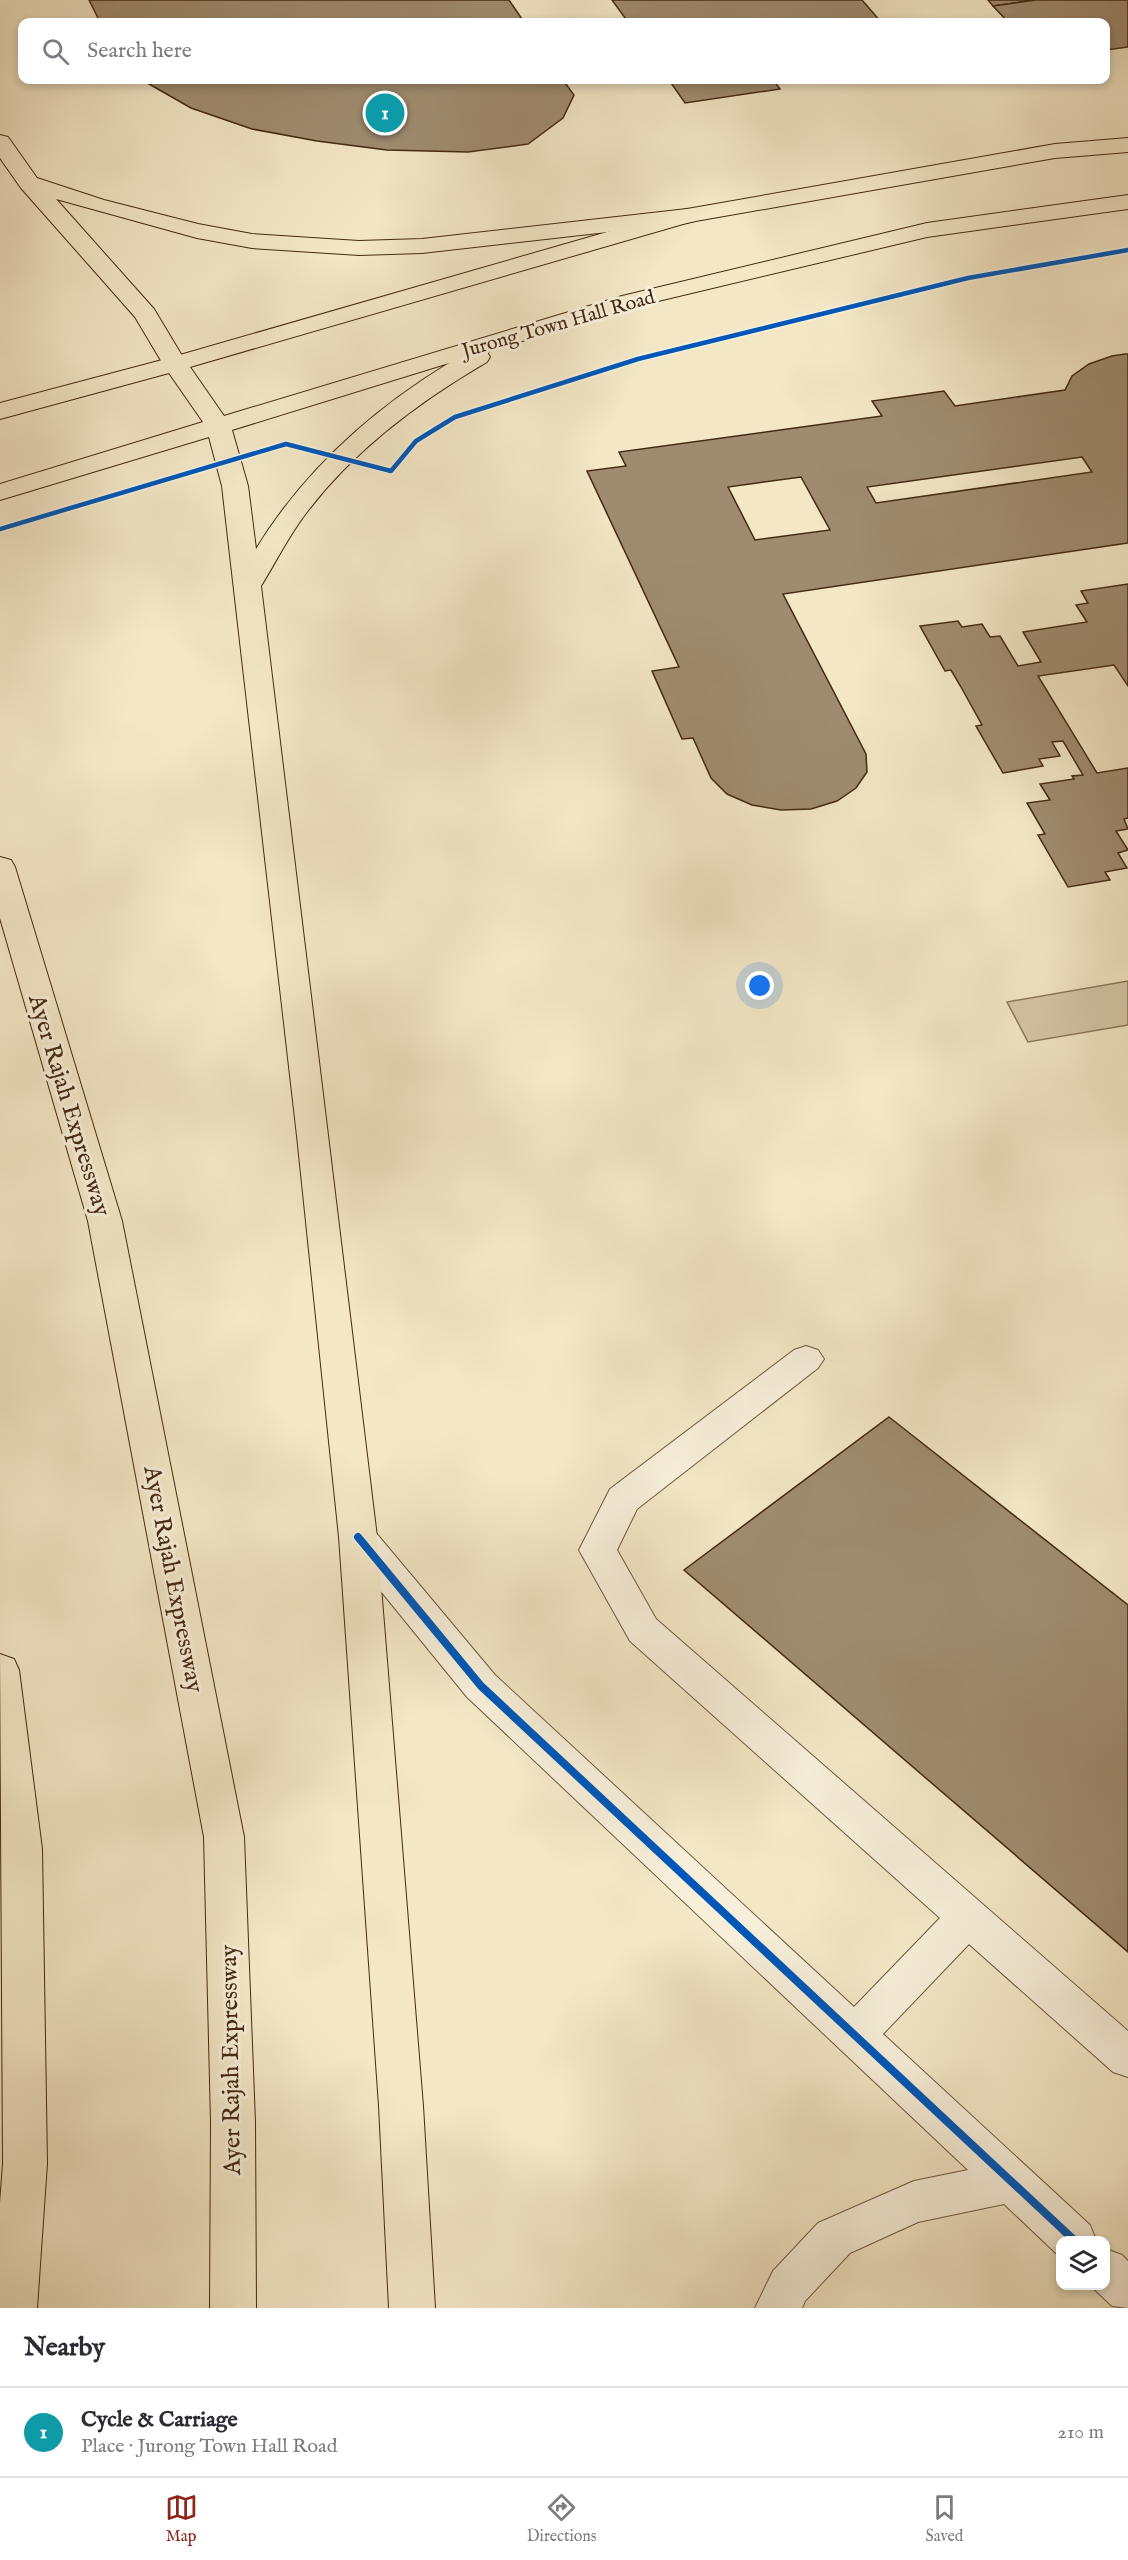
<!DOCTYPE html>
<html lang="en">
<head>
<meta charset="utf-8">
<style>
  body { margin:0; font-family:"IM FELL English",serif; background:#f2f2f3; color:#2b2b33 }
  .controls { position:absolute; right:18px; bottom:18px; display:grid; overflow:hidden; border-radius:12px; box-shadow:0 3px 9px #0003 }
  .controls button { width:54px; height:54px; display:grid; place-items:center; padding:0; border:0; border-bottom:2px solid #e1e1e2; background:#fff; color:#2b2b33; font:30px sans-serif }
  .you { position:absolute; left:760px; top:986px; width:21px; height:21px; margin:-15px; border:4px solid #fff; border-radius:50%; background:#1a73e8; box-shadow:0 0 0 9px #1a73e833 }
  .badge { display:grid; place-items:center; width:39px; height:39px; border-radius:50%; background:#8f2418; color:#fff; font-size:20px; font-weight:700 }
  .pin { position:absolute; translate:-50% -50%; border:3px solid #fff; box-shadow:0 2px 6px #0006 }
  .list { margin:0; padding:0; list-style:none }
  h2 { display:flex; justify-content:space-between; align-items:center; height:78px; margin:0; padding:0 24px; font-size:26px }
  h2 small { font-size:20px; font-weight:400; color:#7c7c81 }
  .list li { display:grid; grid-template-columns:39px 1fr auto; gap:18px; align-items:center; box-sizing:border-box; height:90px; padding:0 24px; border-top:2px solid #e1e1e2 }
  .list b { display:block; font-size:22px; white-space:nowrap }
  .list p { margin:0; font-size:20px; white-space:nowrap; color:#7c7c81 }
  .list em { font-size:20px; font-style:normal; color:#7c7c81 }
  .icon { flex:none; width:33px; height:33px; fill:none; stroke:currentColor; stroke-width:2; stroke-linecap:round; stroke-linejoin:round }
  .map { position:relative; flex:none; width:1128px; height:2308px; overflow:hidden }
  .search { position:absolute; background:#fff; box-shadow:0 3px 9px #0003; left:18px; right:18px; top:18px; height:66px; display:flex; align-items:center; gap:15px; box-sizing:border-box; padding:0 21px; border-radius:12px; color:#7c7c81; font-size:22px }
  .sheet { height:168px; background:#fff }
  nav { display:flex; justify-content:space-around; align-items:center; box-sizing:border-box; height:84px; border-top:2px solid #e1e1e2; background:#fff; font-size:16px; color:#7c7c81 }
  nav a { display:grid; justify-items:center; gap:3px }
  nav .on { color:#8f2418 }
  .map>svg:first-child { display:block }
  .green { fill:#d5c7a7; stroke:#8d785c; stroke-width:1.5 }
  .building { fill:#9f8c70; stroke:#452912; stroke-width:1.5; fill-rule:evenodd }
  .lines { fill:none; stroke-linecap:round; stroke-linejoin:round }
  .minor-casing { stroke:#70583f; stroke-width:2 }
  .major-casing { stroke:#452912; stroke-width:2 }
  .highway-casing { stroke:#452912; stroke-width:2 }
  .minor { fill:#f7efda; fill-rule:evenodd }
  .major { fill:#f3e7c6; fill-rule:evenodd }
  .highway { fill:#f3e7c6; fill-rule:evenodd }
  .cycleway-far1-casing { stroke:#f7efda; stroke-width:8 }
  .cycleway-casing { stroke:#f7efda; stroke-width:11 }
  .cycleway-far1 { stroke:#0057b8; stroke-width:4.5 }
  .cycleway { stroke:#0057b8; stroke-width:8 }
  .labels { text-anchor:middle; stroke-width:6; stroke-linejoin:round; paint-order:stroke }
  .far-street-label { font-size:20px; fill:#452912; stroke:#f7efda }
  .street-label { font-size:24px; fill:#452912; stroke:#f7efda }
</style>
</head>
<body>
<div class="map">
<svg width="1128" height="2308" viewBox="0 0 1128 2308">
  <rect width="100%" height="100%" fill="#f3e7c6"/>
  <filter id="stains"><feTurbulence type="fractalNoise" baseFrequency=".00333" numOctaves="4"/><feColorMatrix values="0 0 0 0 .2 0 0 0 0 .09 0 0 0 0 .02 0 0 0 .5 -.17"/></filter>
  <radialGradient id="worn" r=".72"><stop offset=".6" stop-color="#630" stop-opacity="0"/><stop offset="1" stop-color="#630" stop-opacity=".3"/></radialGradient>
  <path class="green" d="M1128,981V1025L1028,1042L1007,1002Z"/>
  <g class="building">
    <path d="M89,0H509L524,22H100Z"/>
    <path d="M612,0H862L881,22H628Z"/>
    <path d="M988,0H1036L993,6Z"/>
    <path d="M1036,0H1128V47L1106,50V22H1008L993,6Z"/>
    <path d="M142,80H563L574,95L563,118L528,144L468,152L387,150L317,141L252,129L191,108Z"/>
    <path d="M669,80H773L780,89L685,103Z"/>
    <path d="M1125,354H1128V543L783,594L866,754L867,772L856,788L837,801L811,809L781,810L752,805L727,794L711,778L693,738L682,739L652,671L679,667L587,471L626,466L619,452L882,416L872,401L944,391L955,406L1065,390L1072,376L1089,364L1112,356ZM1082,457L1092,472L876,503L867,487ZM801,477L830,530L755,540L728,487Z"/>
    <path d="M1128,584V686L1114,665L1038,676L1097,773L1128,768V818L1124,819L1128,829L1116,831L1128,850L1118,853L1127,868L1105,872L1110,880L1068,887L1038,835L1045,834L1027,803L1050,800L1040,784L1074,779L1072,776L1083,775L1063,741L1052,742L1060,756L1039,759L1043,766L1003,773L976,726L982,725L961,687L951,670L945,671L920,626L958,621L962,627L982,624L990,637L1000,636L1018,666L1041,662L1023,632L1087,622L1076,605L1088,603L1081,591Z"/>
    <path d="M889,1417L1128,1605V1952L684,1570Z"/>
  </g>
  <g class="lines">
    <defs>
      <g id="minor">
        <path d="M806,1346L818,1350L824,1359L818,1368L637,1509L617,1550L656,1619L1128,2031V2077L1113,2072L969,1944L883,2034L1090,2225L1096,2240H1060V2256L1058,2255L1004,2204L918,2222L850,2253L805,2301L802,2308H755L773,2271L818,2223L914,2181L968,2170L467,1697L345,1547L339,1537L345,1527L358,1522L371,1527L495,1675L854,2007L940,1918L630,1641L579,1550L610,1489L794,1350Z"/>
        <path d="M1106,2249L1122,2255L1128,2261V2308L1112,2306L1091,2286H1106Z"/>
      </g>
      <path id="major" d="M1128,138V152L1055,158L690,222L190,367L224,416L622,296L927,223L1128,195V209L927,237L629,308L487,352L490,357L487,362C420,401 354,450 307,512C289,535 276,562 261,586L377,1537L371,1547L358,1552L345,1547L339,1537L297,1136L222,486L209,437L0,500V484L203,422L169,373L0,419V403L166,359L687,209L1055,144ZM449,363C372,410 303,472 256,549L248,486L232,430Z"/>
      <g id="highway">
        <path d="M0,135L8,137L37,178L104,200L198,224L252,234L359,241L422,239L687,209L695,211L699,216L695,221L687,223L422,253L359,255L252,248L197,238L56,199L154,309L187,364L184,369L175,371L166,369L135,317L21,188L0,158Z"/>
        <path d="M0,857L11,860L15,867L122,1221L244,1837L255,2122L256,2308H210L211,2122L204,1837L88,1221L0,918Z"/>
        <path d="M358,1522L371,1527L377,1537L423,2106L435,2308H389L379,2106L339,1537L345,1527Z"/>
        <path d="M0,1654L14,1659L19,1670L42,1849L47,2164L37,2308H0V2203L3,2164Z"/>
      </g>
    </defs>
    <use href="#minor" class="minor-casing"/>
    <use href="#major" class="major-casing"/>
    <use href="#highway" class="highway-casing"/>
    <use href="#minor" class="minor"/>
    <use href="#major" class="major"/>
    <use href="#highway" class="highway"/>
    <defs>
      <path id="cycleway-far1" d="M0,529L286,444L391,471L416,441L455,417L638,359L968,278L1128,250"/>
      <path id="cycleway" d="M358,1537L481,1686L1074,2240"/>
    </defs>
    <use href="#cycleway-far1" class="cycleway-far1-casing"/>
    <use href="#cycleway" class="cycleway-casing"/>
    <use href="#cycleway-far1" class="cycleway-far1"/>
    <use href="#cycleway" class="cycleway"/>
  </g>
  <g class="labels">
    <g class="far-street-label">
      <text transform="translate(558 323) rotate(-16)" y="7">Jurong Town Hall Road</text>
    </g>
    <g class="street-label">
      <text transform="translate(70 1105) rotate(73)" y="8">Ayer Rajah Expressway</text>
      <text transform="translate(174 1579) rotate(79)" y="8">Ayer Rajah Expressway</text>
      <text transform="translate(230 2060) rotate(-91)" y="8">Ayer Rajah Expressway</text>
    </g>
  </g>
  <rect width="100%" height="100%" filter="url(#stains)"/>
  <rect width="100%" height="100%" fill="url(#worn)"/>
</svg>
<div class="controls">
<button><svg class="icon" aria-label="layers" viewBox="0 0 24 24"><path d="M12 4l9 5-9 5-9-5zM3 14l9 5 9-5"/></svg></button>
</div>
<div class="you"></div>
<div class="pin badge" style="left:385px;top:113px;background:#0f9aa8">1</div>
<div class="search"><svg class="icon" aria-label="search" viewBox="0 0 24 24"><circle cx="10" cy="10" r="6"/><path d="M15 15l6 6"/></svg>Search here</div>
</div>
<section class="sheet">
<h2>Nearby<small></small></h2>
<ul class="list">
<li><span class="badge" style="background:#0f9aa8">1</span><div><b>Cycle &amp; Carriage</b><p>Place · Jurong Town Hall Road</p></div><em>210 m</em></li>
</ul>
</section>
<nav>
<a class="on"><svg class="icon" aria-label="map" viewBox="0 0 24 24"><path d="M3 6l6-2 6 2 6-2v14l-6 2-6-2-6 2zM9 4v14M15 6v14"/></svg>Map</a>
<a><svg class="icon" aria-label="directions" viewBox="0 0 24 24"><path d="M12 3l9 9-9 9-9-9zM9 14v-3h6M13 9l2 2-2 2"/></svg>Directions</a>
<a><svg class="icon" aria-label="saved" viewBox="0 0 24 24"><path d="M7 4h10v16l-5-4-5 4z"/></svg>Saved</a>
</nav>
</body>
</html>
